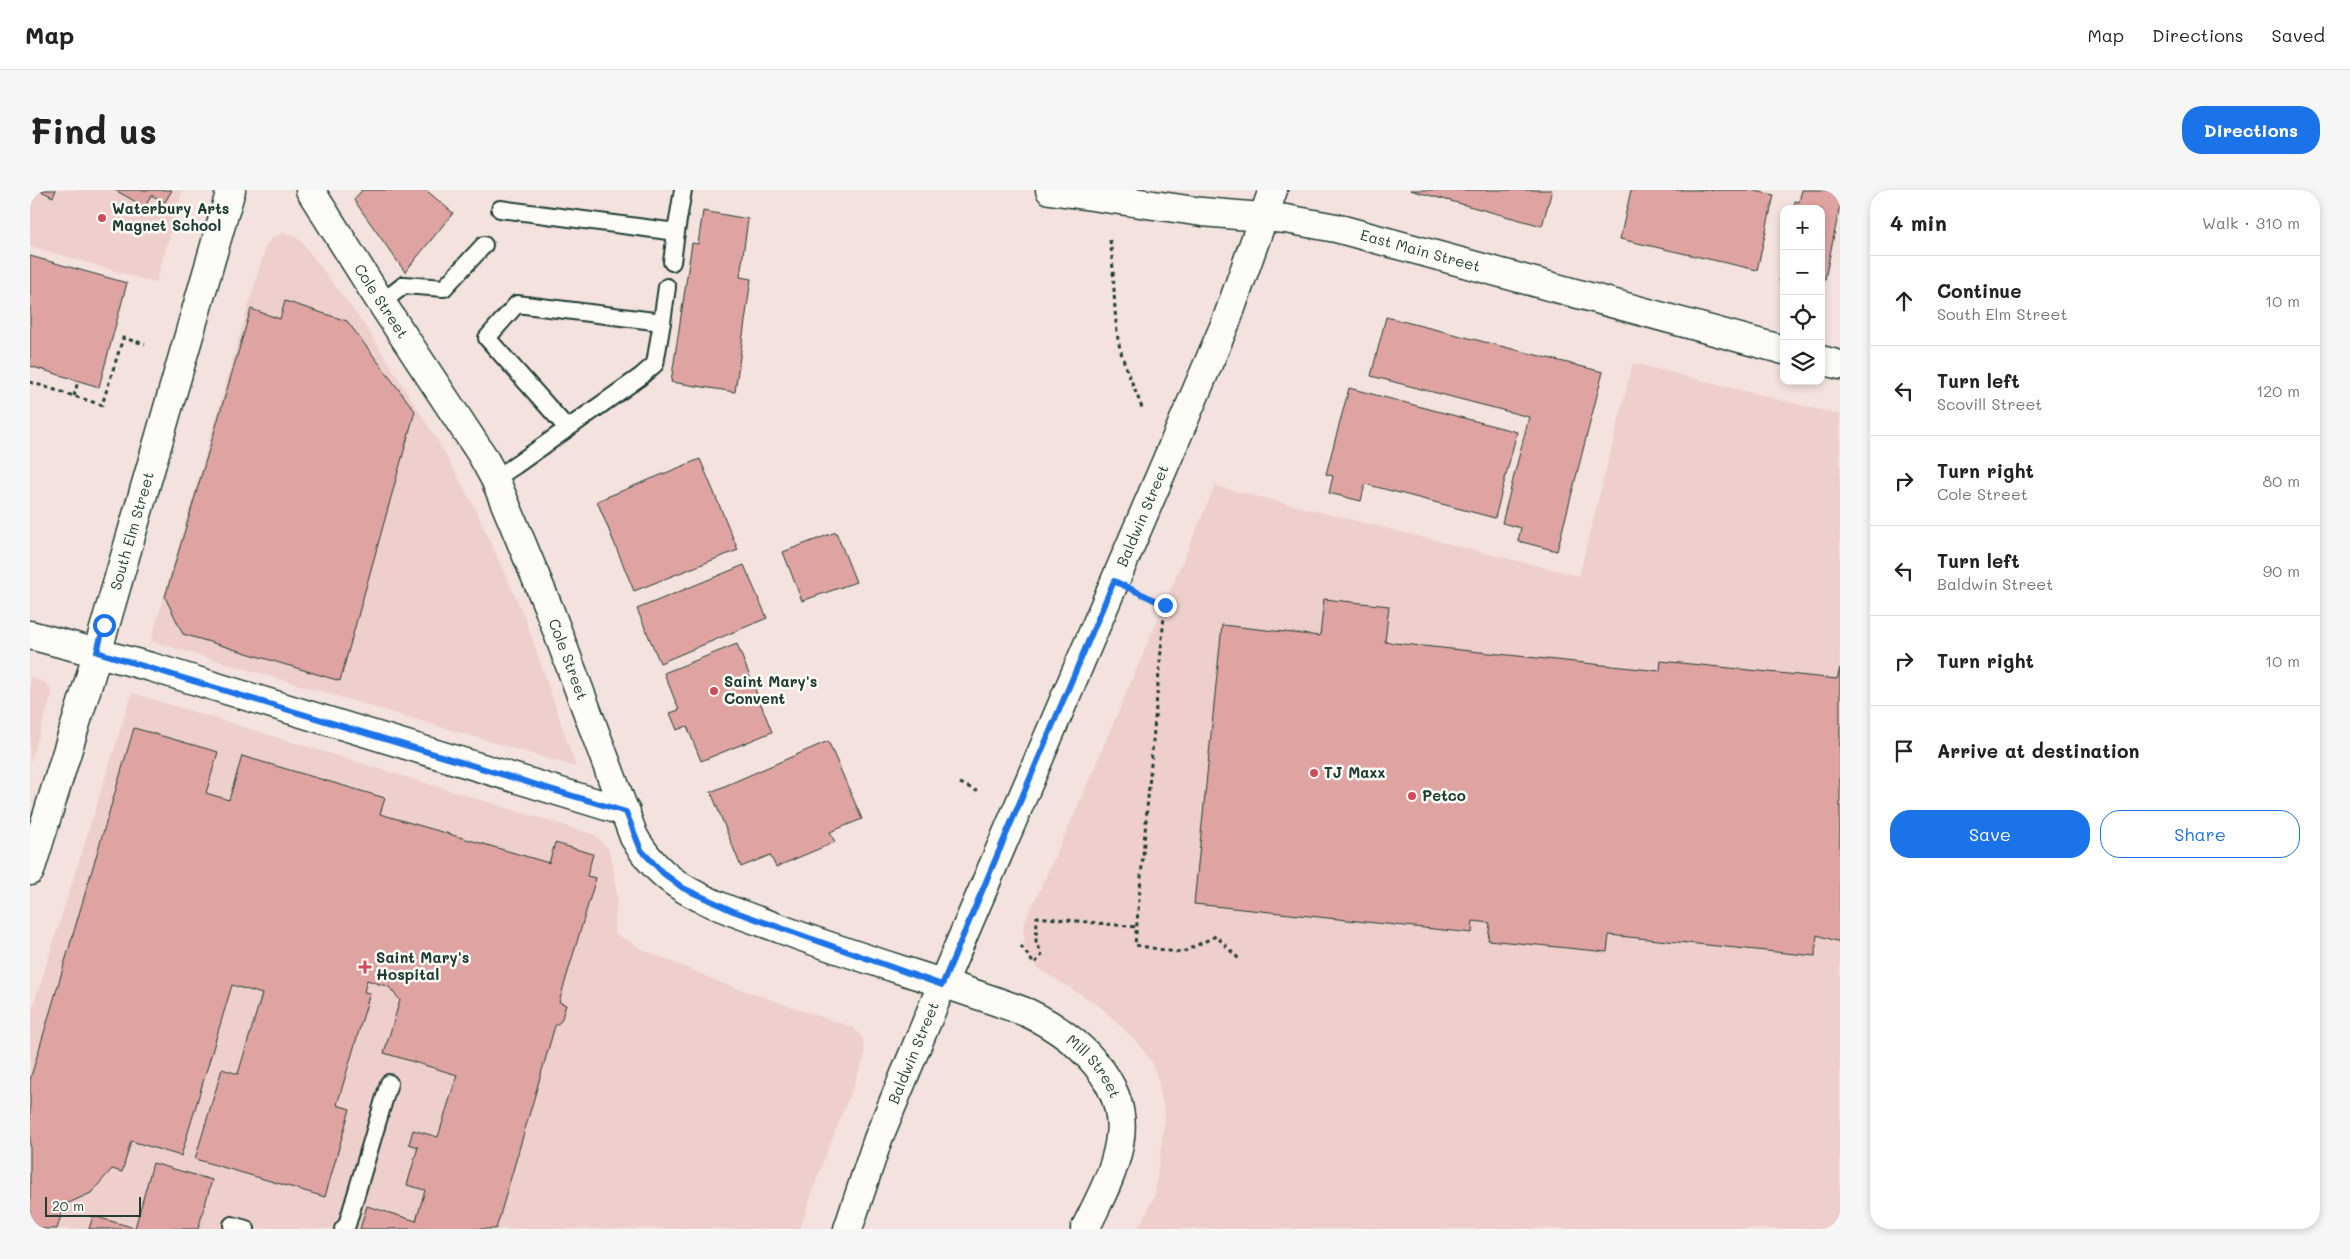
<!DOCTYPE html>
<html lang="en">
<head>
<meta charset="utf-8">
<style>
  body { margin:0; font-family:Mali,sans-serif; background:#f6f6f6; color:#222 }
  .controls { position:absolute; right:15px; top:15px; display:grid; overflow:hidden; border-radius:10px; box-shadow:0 2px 8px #0003 }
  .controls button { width:45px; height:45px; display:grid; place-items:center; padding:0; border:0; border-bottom:1px solid #e0e0e0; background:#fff; color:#222; font:25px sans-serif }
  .scale { position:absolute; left:15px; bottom:12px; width:96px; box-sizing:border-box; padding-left:5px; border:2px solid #1f3d34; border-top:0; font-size:14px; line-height:18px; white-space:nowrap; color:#1f3d34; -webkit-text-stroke:4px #fdfcf7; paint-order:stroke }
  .stop { position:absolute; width:15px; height:15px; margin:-11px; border:4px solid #1a73e8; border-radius:50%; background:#fff }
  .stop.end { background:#1a73e8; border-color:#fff; box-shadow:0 1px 5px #0008 }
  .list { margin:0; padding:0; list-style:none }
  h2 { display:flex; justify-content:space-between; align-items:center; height:65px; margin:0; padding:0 20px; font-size:21px }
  h2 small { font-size:16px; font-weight:400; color:#767676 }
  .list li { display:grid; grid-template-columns:32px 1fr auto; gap:15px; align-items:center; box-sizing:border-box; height:90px; padding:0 20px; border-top:1px solid #e0e0e0 }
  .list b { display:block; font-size:19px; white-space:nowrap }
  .list p { margin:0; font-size:16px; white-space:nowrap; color:#767676 }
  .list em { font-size:16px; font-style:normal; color:#767676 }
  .actions { display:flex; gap:10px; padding:15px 20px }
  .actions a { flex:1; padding:11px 0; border:1px solid #1a73e8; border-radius:20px; text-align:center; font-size:18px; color:#1a73e8 }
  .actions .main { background:#1a73e8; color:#fff }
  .icon { flex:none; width:28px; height:28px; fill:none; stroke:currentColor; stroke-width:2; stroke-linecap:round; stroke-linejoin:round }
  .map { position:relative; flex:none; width:1810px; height:1039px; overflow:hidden; border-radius:20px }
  header { display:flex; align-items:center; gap:30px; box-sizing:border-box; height:70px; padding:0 25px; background:#fff; border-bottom:1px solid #e0e0e0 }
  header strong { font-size:24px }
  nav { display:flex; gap:28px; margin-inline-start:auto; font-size:18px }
  .intro { display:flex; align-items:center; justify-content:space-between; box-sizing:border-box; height:120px; padding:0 30px }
  h1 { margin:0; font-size:35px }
  .button { padding:12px 22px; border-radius:20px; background:#1a73e8; color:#fff; font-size:18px; font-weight:700 }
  main { display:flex; gap:30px; padding:0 30px }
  aside { flex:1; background:#fff; border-radius:20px; box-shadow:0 2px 8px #0003 }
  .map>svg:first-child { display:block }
  .built { fill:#eecfcc }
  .building { fill:#dfa4a2; stroke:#1f3d34 }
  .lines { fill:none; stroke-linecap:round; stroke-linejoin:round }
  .service-casing { stroke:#1f3d34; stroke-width:20 }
  .minor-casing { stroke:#1f3d34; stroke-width:31 }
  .secondary-casing { stroke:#1f3d34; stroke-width:31 }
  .path { stroke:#1f3d34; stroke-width:3; stroke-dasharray:4 4; stroke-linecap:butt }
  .service { stroke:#fdfcf7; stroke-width:16 }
  .minor { stroke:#fdfcf7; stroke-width:28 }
  .secondary { stroke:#fdfcf7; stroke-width:28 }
  .route { stroke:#1a73e8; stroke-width:6 }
  .poi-dot { fill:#d1495b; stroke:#fdfcf7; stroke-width:2 }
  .labels { text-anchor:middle; stroke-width:5; stroke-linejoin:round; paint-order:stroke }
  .poi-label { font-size:15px; font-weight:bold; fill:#1f3d34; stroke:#fdfcf7; text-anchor:start }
  .street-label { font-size:15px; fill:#1f3d34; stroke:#fdfcf7 }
</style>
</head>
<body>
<header>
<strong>Map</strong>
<nav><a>Map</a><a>Directions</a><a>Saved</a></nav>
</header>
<div class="intro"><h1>Find us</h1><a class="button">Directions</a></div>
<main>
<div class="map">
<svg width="1810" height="1039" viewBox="0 0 1810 1039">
  <rect width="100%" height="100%" fill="#f4e2de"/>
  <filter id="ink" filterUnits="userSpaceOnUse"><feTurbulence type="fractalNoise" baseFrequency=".02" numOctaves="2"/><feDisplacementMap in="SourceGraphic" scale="10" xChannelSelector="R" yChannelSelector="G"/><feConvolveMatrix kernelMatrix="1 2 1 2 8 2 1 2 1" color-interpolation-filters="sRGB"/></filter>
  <g filter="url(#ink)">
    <g class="built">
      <path d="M0,0H153L126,93L0,56Z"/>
      <path d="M252,43L262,45L271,51L334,134L406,248L443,314L495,428L546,577L121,451L236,56L242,48Z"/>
      <path d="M1603,173L1810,225V1039H1108L1125,1005L1135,925L1128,891L1122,872L1106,851L1068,815L1007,778L995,759L993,736L1043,627L1185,296L1549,386Z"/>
      <path d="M0,487L14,492L20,497L22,505L0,573Z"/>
      <path d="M102,503L565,645L577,657L583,673L587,708L584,743L616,761L692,793L824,838L833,849L835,866L790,980L770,1039H0V826Z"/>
    </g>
    <g class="building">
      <path d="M9,0H26L23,7Z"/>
      <path d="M85,0H142L135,12L121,5L115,17Z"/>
      <path d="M332,0H396L423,23L375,82L324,10Z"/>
      <path d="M1380,0H1522L1512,36Z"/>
      <path d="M1601,0H1720L1744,5L1727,80L1590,49Z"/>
      <path d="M1772,0H1810V15L1795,89L1791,88V19H1764L1765,11L1769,12Z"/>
      <path d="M673,21L718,29L710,87L721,89L705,202L641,192L662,53L668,54Z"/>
      <path d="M0,66L97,93L69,197L0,176Z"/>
      <path d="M1754,67V92L1749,91Z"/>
      <path d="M255,111L317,131L385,221L310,491L153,444L135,407L221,119L250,129Z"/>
      <path d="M1356,127L1573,182L1527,361L1488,351L1491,338L1472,333L1499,227L1341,186Z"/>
      <path d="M1319,198L1487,242L1465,328L1335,294L1331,311L1299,303L1303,286L1296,284Z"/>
      <path d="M670,269L708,360L604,401L567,311Z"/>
      <path d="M806,342L826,392L772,411L753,362Z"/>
      <path d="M714,375L737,428L630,473L607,419Z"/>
      <path d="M1294,409L1359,416L1355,452L1630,481L1631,471L1807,489L1810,478V752L1787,745L1785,766L1579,745L1577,762L1458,750L1460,733L1443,731L1442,743L1164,714L1192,435L1290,446Z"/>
      <path d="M707,454L742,542L671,571L657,536L647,540L640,523L649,520L634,483Z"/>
      <path d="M104,538L188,562L176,603L199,610L212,566L355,608L350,624L519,673L525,653L563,664L557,686L566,688L529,812L536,815L531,831L525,836L466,1039H330L337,1016L386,1031L395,1000L377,995L388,957L379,954L383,940L408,947L427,885L354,863L370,810L359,797L337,790L334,802L340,803L307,915L320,919L295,1007L165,969L192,879L208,884L232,804L202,795L151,966L101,951L92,982L82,979L61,1003L34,1015L27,1039H0V890Z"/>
      <path d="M798,551L832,629L800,642L805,652L746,677L740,665L711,677L681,602Z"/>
      <path d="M123,973L182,990L168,1039H59L63,1026L105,1038Z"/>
    </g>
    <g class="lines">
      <defs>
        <g id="service">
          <path d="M470,19L646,42L642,72"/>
          <path d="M646,42L653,0"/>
          <path d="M351,113L374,95L414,98L454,55"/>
          <path d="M632,132L637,97"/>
          <path d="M465,289L486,275L610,187L625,174L632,132L487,114L457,148L537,238"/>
          <path d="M202,1035L216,1039"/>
          <path d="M313,1039L317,1035L359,893"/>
        </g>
        <g id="minor">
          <path id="s1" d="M280,0L345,103L452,265L465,289L519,419L604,647C616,668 632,685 653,698C683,716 718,727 751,739C832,770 917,792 998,823C1047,847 1101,893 1089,954C1084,984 1068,1012 1055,1039"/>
          <path d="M0,445L121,477L596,622"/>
        </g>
        <g id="secondary">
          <path id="s2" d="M1020,0L1172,22L1256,29L1306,38L1754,160"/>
          <path d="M1791,170L1810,175"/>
          <path id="s3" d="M0,681L59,491L201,0"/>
          <path id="s4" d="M818,1039L848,949L912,795L1196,132L1243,0"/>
        </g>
      </defs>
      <use href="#service" class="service-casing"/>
      <use href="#minor" class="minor-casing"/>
      <use href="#secondary" class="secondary-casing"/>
      <g class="path">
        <path d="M1080,50C1085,83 1083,116 1088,149C1092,172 1104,196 1112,218"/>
        <path d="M0,192L72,215L93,148L115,154"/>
        <path d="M44,206L48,191"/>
        <path d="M1112,404L1135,415L1105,755L1151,763L1186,746L1211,771"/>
        <path d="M930,593L947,601"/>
        <path d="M991,756L1004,774L1012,765L1006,751L1007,727L1107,737"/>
      </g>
      <use href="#service" class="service"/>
      <use href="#minor" class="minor"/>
      <use href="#secondary" class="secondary"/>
    </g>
  </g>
  <g class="lines" filter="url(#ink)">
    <path class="route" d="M74,435L67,462L596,622L611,660L633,683L653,698L703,721L912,795L1084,391L1135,415"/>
  </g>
  <g class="poi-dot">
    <circle cx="72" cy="28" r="5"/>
    <circle cx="684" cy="501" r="5"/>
    <circle cx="1284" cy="583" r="5"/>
    <circle cx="1382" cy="606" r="5"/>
    <path d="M332.5 769.5h5v5h5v5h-5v5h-5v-5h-5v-5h5z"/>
  </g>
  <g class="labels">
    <g class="poi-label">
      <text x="82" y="24">Waterbury Arts<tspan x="82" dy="17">Magnet School</tspan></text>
      <text x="694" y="497">Saint Mary's<tspan x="694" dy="17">Convent</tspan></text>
      <text x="1294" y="588">TJ Maxx</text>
      <text x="1392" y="611">Petco</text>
      <text x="346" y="773">Saint Mary's<tspan x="346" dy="17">Hospital</tspan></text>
    </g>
    <g class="street-label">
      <text dy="5" stroke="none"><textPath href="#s2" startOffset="376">East Main Street</textPath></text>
      <text dy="5" stroke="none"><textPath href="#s1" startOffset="132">Cole Street</textPath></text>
      <text dy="5" stroke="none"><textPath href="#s4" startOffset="772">Baldwin Street</textPath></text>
      <text dy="5" stroke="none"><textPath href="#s3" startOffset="355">South Elm Street</textPath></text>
      <text dy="5" stroke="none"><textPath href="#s1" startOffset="538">Cole Street</textPath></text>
      <text dy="5" stroke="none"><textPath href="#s4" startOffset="188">Baldwin Street</textPath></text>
      <text dy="5" stroke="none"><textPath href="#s1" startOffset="1252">Mill Street</textPath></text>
    </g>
  </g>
</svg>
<div class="controls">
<button>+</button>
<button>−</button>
<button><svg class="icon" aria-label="locate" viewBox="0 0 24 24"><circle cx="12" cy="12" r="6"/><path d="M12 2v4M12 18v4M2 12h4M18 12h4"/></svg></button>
<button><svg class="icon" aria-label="layers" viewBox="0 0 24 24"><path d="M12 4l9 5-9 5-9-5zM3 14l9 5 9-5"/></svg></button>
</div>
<div class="scale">20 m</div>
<div class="stop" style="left:74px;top:435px"></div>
<div class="stop end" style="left:1135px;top:415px"></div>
</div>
<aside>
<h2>4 min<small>Walk · 310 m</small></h2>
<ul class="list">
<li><svg class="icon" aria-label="ahead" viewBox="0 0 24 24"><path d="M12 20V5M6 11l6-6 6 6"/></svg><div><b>Continue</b><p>South Elm Street</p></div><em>10 m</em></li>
<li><svg class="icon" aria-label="left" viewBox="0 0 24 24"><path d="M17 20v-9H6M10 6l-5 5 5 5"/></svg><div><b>Turn left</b><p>Scovill Street</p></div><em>120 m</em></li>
<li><svg class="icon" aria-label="right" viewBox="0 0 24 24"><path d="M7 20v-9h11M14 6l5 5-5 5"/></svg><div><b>Turn right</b><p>Cole Street</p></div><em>80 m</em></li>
<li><svg class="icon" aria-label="left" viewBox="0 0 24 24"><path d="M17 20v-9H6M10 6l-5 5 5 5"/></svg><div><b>Turn left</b><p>Baldwin Street</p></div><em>90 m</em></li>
<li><svg class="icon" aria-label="right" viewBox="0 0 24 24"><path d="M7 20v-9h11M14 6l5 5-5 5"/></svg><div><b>Turn right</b></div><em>10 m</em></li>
<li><svg class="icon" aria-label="arrive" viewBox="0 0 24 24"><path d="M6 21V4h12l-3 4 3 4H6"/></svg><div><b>Arrive at destination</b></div></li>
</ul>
<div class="actions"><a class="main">Save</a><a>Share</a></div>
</aside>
</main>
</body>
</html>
